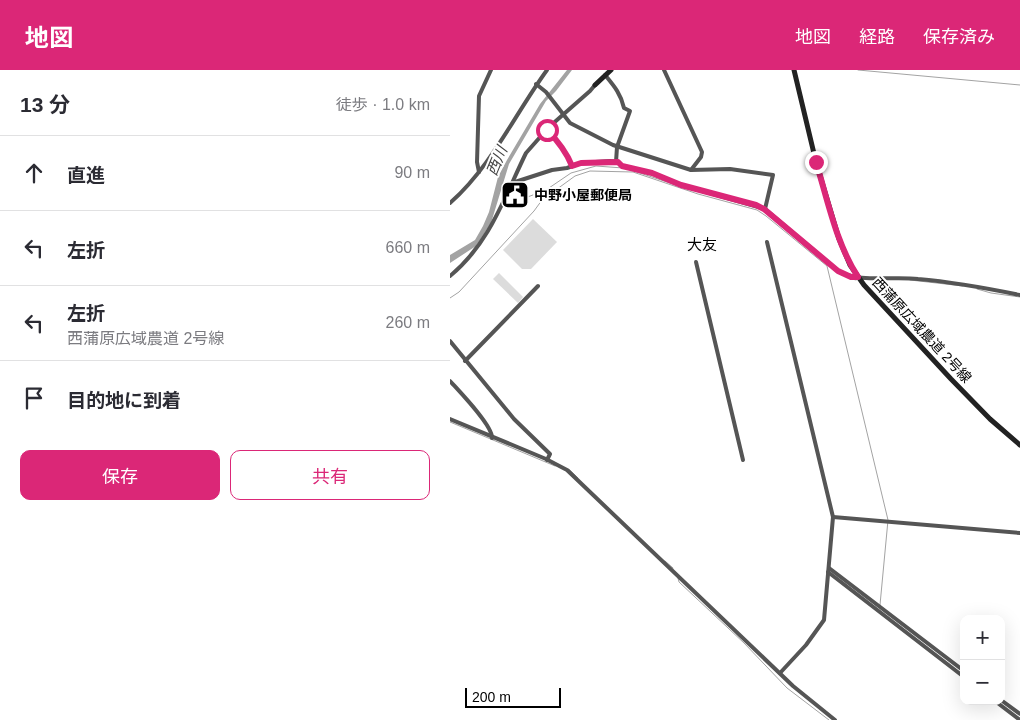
<!DOCTYPE html>
<html lang="ja">
<head>
<meta charset="utf-8">
<style>
  body { margin:0; font-family:Arial,"Noto Sans JP",sans-serif; background:#f7f7f7; color:#2b2b33 }
  .controls { position:absolute; right:15px; bottom:15px; display:grid; overflow:hidden; border-radius:10px; box-shadow:0 5px 20px #0002 }
  .controls button { width:45px; height:45px; display:grid; place-items:center; padding:0; border:0; border-bottom:1px solid #e1e1e2; background:#fff; color:#2b2b33; font:25px sans-serif }
  .scale { position:absolute; left:15px; bottom:12px; width:96px; box-sizing:border-box; padding-left:5px; border:2px solid #000; border-top:0; font-size:14px; line-height:18px; white-space:nowrap; color:#000; -webkit-text-stroke:4px #fff; paint-order:stroke }
  .stop { position:absolute; width:15px; height:15px; margin:-11px; border:4px solid #db2777; border-radius:50%; background:#fff }
  .stop.end { background:#db2777; border-color:#fff; box-shadow:0 1px 5px #0008 }
  .list { margin:0; padding:0; list-style:none }
  h2 { display:flex; justify-content:space-between; align-items:center; height:65px; margin:0; padding:0 20px; font-size:21px }
  h2 small { font-size:16px; font-weight:400; color:#7c7c81 }
  .list li { display:grid; grid-template-columns:32px 1fr auto; gap:15px; align-items:center; box-sizing:border-box; height:75px; padding:0 20px; border-top:1px solid #e1e1e2 }
  .list b { display:block; font-size:19px; white-space:nowrap }
  .list p { margin:0; font-size:16px; white-space:nowrap; color:#7c7c81 }
  .list em { font-size:16px; font-style:normal; color:#7c7c81 }
  .actions { display:flex; gap:10px; padding:15px 20px }
  .actions a { flex:1; padding:11px 0; border:1px solid #db2777; border-radius:10px; text-align:center; font-size:18px; color:#db2777 }
  .actions .main { background:#db2777; color:#fff }
  .icon { flex:none; width:28px; height:28px; fill:none; stroke:currentColor; stroke-width:2; stroke-linecap:round; stroke-linejoin:round }
  .map { position:relative; flex:none; width:570px; height:650px; overflow:hidden }
  header { display:flex; align-items:center; gap:30px; box-sizing:border-box; height:70px; padding:0 25px; background:#db2777; color:#fff }
  header strong { font-size:24px }
  nav { display:flex; gap:28px; margin-inline-start:auto; font-size:18px }
  main { display:flex }
  aside { flex:1; background:#fff }
  .map>svg:first-child { display:block }
  .green { fill:#dcdcdc }
  .water { fill:#a3a3a3 }
  .lines { fill:none; stroke-linecap:round; stroke-linejoin:round }
  .stream { stroke:#a3a3a3; stroke-width:1 }
  .street { stroke:#555; stroke-width:4 }
  .secondary { stroke:#222; stroke-width:5 }
  .route { stroke:#db2777; stroke-width:6 }
  .labels { text-anchor:middle; stroke-width:4; stroke-linejoin:round; paint-order:stroke }
  .poi-label { font-size:14px; font-weight:bold; fill:#000; stroke:#fff; text-anchor:start }
  .street-label { font-size:14px; fill:#000; stroke:#fff }
  .water-label { font-size:15px; font-style:italic; fill:#444; stroke:#fff }
  .neighbourhood-label { font-size:15px; fill:#000; stroke:#fff }
</style>
</head>
<body>
<header>
<strong>地図</strong>
<nav><a>地図</a><a>経路</a><a>保存済み</a></nav>
</header>
<main>
<aside>
<h2>13 分<small>徒歩 · 1.0 km</small></h2>
<ul class="list">
<li><svg class="icon" aria-label="ahead" viewBox="0 0 24 24"><path d="M12 20V5M6 11l6-6 6 6"/></svg><div><b>直進</b></div><em>90 m</em></li>
<li><svg class="icon" aria-label="left" viewBox="0 0 24 24"><path d="M17 20v-9H6M10 6l-5 5 5 5"/></svg><div><b>左折</b></div><em>660 m</em></li>
<li><svg class="icon" aria-label="left" viewBox="0 0 24 24"><path d="M17 20v-9H6M10 6l-5 5 5 5"/></svg><div><b>左折</b><p>西蒲原広域農道 2号線</p></div><em>260 m</em></li>
<li><svg class="icon" aria-label="arrive" viewBox="0 0 24 24"><path d="M6 21V4h12l-3 4 3 4H6"/></svg><div><b>目的地に到着</b></div></li>
</ul>
<div class="actions"><a class="main">保存</a><a>共有</a></div>
</aside>
<div class="map">
<svg width="570" height="650" viewBox="0 0 570 650">
  <rect width="100%" height="100%" fill="#fff"/>
  <g class="green">
    <path d="M83,149L107,172L81,199H72L53,180Z"/>
    <path d="M49,203L73,227L68,233L43,209Z"/>
  </g>
  <path class="water" d="M117,0H122L106,21L96,31L59,94L41,153L26,176L0,193V185L25,170L33,156L39,142L48,107L57,90L90,34Z"/>
  <g class="lines">
    <g class="stream">
      <path d="M408,0L570,15"/>
      <path d="M184,101L223,114"/>
      <path d="M56,130L67,131L96,120L121,103L146,96L173,98"/>
      <path d="M311,139L349,170"/>
      <path d="M388,203L402,209L406,210"/>
      <path d="M460,210L513,216"/>
      <path d="M527,219L541,223L570,227"/>
      <path d="M0,228L9,222L84,141L92,130L125,106L140,101L183,102L248,124L307,140L316,146L377,196L438,450L430,535"/>
      <path d="M0,352L105,396"/>
      <path d="M119,399L128,408"/>
      <path d="M215,491L223,498"/>
      <path d="M228,508L229,512L294,573L337,618L379,650"/>
    </g>
    <g class="street">
      <path d="M214,0L252,82L251,87L241,100"/>
      <path d="M155,5C164,16 171,24 174,38L180,41L167,77L166,92"/>
      <path d="M86,14L96,22L120,53L163,75L241,100L280,99L323,105L315,139"/>
      <path d="M97,60C108,71 116,81 122,96"/>
      <path d="M29,102L27,92L29,26L41,0"/>
      <path d="M62,113L102,100L117,98L131,93L160,91L168,92L172,96L202,103L228,114L315,139L388,201C407,213 445,206 468,209C502,212 536,218 570,225"/>
      <path d="M0,133C41,97 65,44 97,0"/>
      <path d="M317,172L383,447L374,550L356,575L330,603"/>
      <path d="M246,192L293,390"/>
      <path d="M0,206C40,173 54,128 76,83L99,57L140,21L145,15"/>
      <path d="M0,271L64,349L100,384L97,390"/>
      <path d="M15,291L88,216"/>
      <path d="M0,311C9,321 43,356 42,368"/>
      <path d="M0,349L96,389L117,400L343,616L385,650"/>
      <path d="M383,447L570,463"/>
      <path d="M379,498L514,601"/>
      <path d="M378,502L514,607"/>
      <path d="M551,630L570,644"/>
      <path d="M545,631L570,650"/>
    </g>
    <g class="secondary">
      <path d="M344,0L366,92L389,169L400,195L414,215L501,309L540,349L570,375"/>
      <path d="M145,15L161,0"/>
    </g>
  </g>
  <g class="lines">
    <path class="route" d="M97,60C108,71 116,81 122,96L131,93L168,92L172,96L202,103L231,115L306,135L314,139L388,201L401,207H408C386,173 378,131 366,92"/>
  </g>
  <defs>
    <symbol id="civic-square" viewBox="-11 -11 22 22"><rect x="-9" y="-9" width="18" height="18" rx="4" fill="#000" stroke="#fff"/><path d="M-.6-6.5H3V-4.5H.6V-3L4-1V1h2V6H-6V1h2V-1L-.6-3ZM-1.2 2.5V6h2.4V2.5Z" fill="#fff"/></symbol>
  </defs>
  <g fill-rule="evenodd">
    <use href="#civic-square" x="49" y="109" width="32" height="32"/>
  </g>
  <g class="labels">
    <g class="poi-label">
      <text x="84" y="130">中野小屋郵便局</text>
    </g>
    <g class="street-label">
      <text transform="translate(472 260) rotate(47)" y="5">西蒲原広域農道 2号線</text>
    </g>
    <g class="water-label">
      <text transform="translate(47 91) rotate(-67)" y="5">西川</text>
    </g>
    <g class="neighbourhood-label">
      <text x="252" y="180">大友</text>
    </g>
  </g>
</svg>
<div class="controls">
<button>+</button>
<button>−</button>
</div>
<div class="scale">200 m</div>
<div class="stop" style="left:97px;top:60px"></div>
<div class="stop end" style="left:366px;top:92px"></div>
</div>
</main>
</body>
</html>
